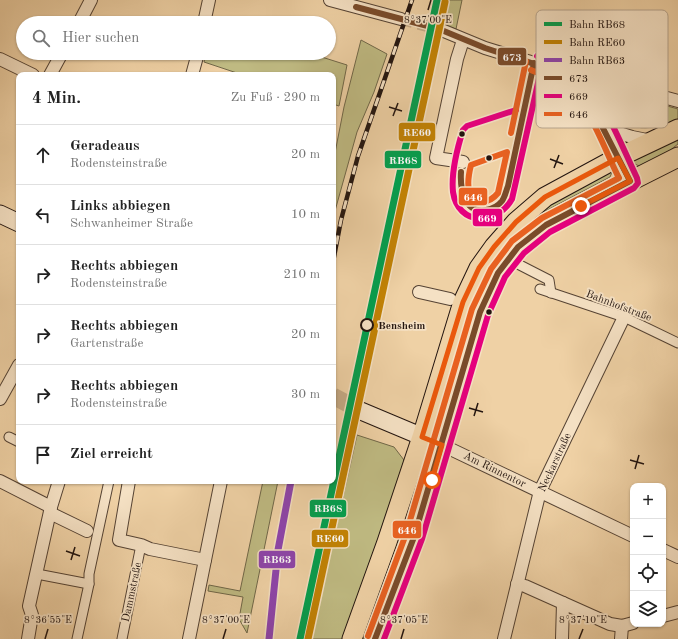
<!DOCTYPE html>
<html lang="de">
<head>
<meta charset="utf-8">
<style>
  body { margin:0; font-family:"Old Standard TT",serif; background:#f6f6f6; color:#222 }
  .controls { position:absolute; right:12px; bottom:12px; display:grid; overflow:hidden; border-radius:8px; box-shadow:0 1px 3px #0004 }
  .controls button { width:36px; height:36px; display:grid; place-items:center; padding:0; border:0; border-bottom:1px solid #e0e0e0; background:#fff; color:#222; font:20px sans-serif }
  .stop { position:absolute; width:12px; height:12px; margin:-9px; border:3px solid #ea580c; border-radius:50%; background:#fff }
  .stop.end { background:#ea580c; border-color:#fff; box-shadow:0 1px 4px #0008 }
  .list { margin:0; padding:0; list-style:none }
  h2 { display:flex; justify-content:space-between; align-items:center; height:52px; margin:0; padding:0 16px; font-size:17px }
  h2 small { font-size:13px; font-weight:400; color:#767676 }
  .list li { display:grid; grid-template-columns:26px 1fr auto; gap:12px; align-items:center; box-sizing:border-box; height:60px; padding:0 16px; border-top:1px solid #e0e0e0 }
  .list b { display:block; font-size:15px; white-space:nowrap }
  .list p { margin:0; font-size:13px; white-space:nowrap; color:#767676 }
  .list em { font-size:13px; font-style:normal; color:#767676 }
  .icon { flex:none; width:22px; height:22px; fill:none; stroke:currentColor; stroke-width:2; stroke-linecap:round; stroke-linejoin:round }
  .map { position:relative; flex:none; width:678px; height:639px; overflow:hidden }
  .search { position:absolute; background:#fff; box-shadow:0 1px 3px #0004; left:16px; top:16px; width:320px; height:44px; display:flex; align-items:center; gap:10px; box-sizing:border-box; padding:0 14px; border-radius:22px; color:#767676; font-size:15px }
  .panel { position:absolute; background:#fff; box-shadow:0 1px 3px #0004; left:16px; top:72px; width:320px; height:412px; border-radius:8px }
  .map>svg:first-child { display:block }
  .green { fill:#bfba82; stroke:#706748 }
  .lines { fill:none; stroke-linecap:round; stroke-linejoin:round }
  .minor-tunnel { stroke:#c6ab87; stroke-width:12; stroke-dasharray:12 6; stroke-linecap:butt }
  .secondary-tunnel { stroke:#c6ab87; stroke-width:17; stroke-dasharray:17 8; stroke-linecap:butt }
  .pedestrian-casing { stroke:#554334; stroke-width:11 }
  .minor-casing { stroke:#554334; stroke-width:14 }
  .secondary-casing { stroke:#22140f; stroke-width:19 }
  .primary-casing { stroke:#22140f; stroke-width:21 }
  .pedestrian { stroke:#f5e1c4; stroke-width:9 }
  .minor { stroke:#f5e1c4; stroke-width:12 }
  .secondary { stroke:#f5e1c4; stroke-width:17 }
  .primary { stroke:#efd1a5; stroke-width:19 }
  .rail-casing { stroke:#22140f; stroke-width:4.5 }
  .rail { stroke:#f5e1c4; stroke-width:3; stroke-dasharray:9; stroke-linecap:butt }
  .bus-1-casing { stroke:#f5e1c4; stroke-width:9 }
  .bus-2-casing { stroke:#f5e1c4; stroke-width:9 }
  .bus-3-casing { stroke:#f5e1c4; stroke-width:9 }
  .bus-1 { stroke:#7a4b2a; stroke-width:6 }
  .bus-2 { stroke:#e5007d; stroke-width:6 }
  .bus-3 { stroke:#e86121; stroke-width:6 }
  .rail-1-casing { stroke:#f5e1c4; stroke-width:10 }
  .rail-2-casing { stroke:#f5e1c4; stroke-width:10 }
  .rail-3-casing { stroke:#f5e1c4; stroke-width:10 }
  .rail-1 { stroke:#029f4e; stroke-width:7 }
  .rail-2 { stroke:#c28204; stroke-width:7 }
  .rail-3 { stroke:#8e44ad; stroke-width:7 }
  .route { stroke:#ea580c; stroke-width:5 }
  .ticks { fill:none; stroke:#22140f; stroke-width:1.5 }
  .bus-dot { fill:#22140f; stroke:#f5e1c4; stroke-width:1.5 }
  .stop-dot { fill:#f5e1c4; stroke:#22140f; stroke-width:2 }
  .labels { text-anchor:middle; stroke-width:3.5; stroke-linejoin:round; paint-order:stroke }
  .street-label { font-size:11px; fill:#22140f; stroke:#f5e1c4 }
  .stop-label { font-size:11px; font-weight:bold; fill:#22140f; stroke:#f5e1c4; text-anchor:start }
  .key { fill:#f5e1c4; stroke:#b6a48e; stroke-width:1 }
  .key-label { font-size:11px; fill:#22140f }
  .ticks-label { font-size:10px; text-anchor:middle; fill:#22140f; stroke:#f5e1c4; stroke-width:3.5; stroke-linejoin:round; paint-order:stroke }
  .line-badge { stroke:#f5e1c4; stroke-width:1.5 }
  .badge-label { font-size:11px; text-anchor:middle; font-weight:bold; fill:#fff }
</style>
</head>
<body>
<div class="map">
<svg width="678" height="639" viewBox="0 0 678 639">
  <rect width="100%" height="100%" fill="#efd1a5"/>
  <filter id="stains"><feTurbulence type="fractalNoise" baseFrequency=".005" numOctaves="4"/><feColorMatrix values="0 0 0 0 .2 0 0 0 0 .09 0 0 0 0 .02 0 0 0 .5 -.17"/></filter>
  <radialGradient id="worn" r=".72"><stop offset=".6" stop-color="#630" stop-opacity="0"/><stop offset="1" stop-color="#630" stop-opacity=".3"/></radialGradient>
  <g class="green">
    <path d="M444,0H462L456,29L439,23Z"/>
    <path d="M361,40L387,54L374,92L357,132L333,218V163L344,107Z"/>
    <path d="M206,53H309L347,65L339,106L333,104V75H243L204,62Z"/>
    <path d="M628,95L678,109V120C646,132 624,133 604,102Z"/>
    <path d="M678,136V144C667,152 654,167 639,166C637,165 633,163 630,162L634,157Z"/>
    <path d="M613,170L610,177L534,217L542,207Z"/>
    <path d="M357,435L394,447L407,464L382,544L342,639H311Z"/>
    <path d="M418,475L421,476L384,585L381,605L368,639H362Z"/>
    <path d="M263,481H278L247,633L239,619L243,597L208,591L209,585L240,591Z"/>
  </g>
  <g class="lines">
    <path class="minor-tunnel" d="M401,19L439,29"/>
    <path class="secondary-tunnel" d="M333,396L361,411"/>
    <defs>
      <g id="pedestrian">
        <path d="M508,259L549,280L551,293"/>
        <path d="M540,289L624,317L678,343"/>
        <path d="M9,437L19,442"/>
        <path d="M37,574L89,584"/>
        <path d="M77,639L89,584V574L109,481"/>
        <path d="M122,639L141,545"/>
      </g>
      <g id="minor">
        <path d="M330,0L401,19"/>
        <path d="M79,23L91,0"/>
        <path d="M204,23L209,0"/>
        <path d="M439,29L485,48L534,63L563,74L577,84L589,101L630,181"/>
        <path d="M0,59L33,75"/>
        <path d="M50,75L62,53"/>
        <path d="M192,75L198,53"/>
        <path d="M589,101L623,86L678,101"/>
        <path d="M603,128L632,137L652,141"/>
        <path d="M463,162L436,158L457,59L463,40"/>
        <path d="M419,292L450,299"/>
        <path d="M0,399L19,365"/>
        <path d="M442,445L633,536"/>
        <path d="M0,481L51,507"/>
        <path d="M129,481L119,540L141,545L150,549L205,560"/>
        <path d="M50,513L87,531"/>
        <path d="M663,550L678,557"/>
        <path d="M517,584L525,586L610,624L622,626L633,623"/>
        <path d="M663,616L678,612"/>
        <path d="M28,639L32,615L29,606L51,507L59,481"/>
        <path d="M189,639L221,481"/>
        <path d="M504,639L540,491L624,317"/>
        <path d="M562,639L563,603"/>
        <path d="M621,639L622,626"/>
      </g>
      <g id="secondary">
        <path d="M0,214L19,223"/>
        <path d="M361,411L442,445"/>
      </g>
      <g id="primary">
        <path d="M352,639L387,542L422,437L463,302L479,268L494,247L516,222L545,197L617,158L678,129"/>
        <path d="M375,639L414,537L442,445L480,312L498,273L508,259L518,247L546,225L589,202L678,157"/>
      </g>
    </defs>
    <use href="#pedestrian" class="pedestrian-casing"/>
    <use href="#minor" class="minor-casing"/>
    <use href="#secondary" class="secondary-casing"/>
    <use href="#primary" class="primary-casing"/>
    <use href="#pedestrian" class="pedestrian"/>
    <use href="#minor" class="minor"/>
    <use href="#secondary" class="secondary"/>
    <use href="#primary" class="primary"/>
    <defs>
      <path id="rail" d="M333,262L341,220L358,156L412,0"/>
    </defs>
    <use href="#rail" class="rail-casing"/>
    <use href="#rail" class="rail"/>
    <defs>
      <g id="bus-1">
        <path d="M356,7L439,29L485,48L556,71L570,79L577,84L589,101L630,181L546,225L518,247L498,273L480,312L414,537L375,639"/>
        <path d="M461,172C460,188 464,214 486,210C492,209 498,206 502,201C505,197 506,191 508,186L534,63"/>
      </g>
      <g id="bus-2">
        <path d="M516,110L467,126L463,130C457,149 451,172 453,192C458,226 497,226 512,199L542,65"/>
        <path d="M384,639L422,539L488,315L505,277L524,253L550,232L634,188L638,183L637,178C622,147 603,95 576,73C565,64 550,61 537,56"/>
      </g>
      <g id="bus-3">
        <path d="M511,133L526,61"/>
        <path d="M507,152L498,193C489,204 474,206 469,190C467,182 469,173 471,165Z"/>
        <path d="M368,636L406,534L472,309L491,269L512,241L542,218L619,178C605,151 589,103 565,85C556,77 542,75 531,70"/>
      </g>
    </defs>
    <use href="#bus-1" class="bus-1-casing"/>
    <use href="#bus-2" class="bus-2-casing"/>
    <use href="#bus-3" class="bus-3-casing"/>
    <use href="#bus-1" class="bus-1"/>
    <use href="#bus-2" class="bus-2"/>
    <use href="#bus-3" class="bus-3"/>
    <defs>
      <path id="rail-1" d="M300,639L437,0"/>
      <path id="rail-2" d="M308,639L445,2"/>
      <path id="rail-3" d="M269,639L278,550L291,481"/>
    </defs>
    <use href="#rail-1" class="rail-1-casing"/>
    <use href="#rail-2" class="rail-2-casing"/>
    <use href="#rail-3" class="rail-3-casing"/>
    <use href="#rail-1" class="rail-1"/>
    <use href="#rail-2" class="rail-2"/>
    <use href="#rail-3" class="rail-3"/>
  </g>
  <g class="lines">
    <path class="route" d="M432,480L442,445L422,437L463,302L479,268L494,247L516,222L545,197L618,158L630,181L581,206"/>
  </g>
  <path class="ticks" d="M428,10L431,0M389,107L402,111M393,116L398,103M550,159L563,164M554,168L559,155M469,408L483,412M474,416L478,403M630,460L644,464M635,469L639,455M66,551L80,556M71,560L75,547M45,639L48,629M223,639L226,629M401,639L404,629M579,639L583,629"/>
  <g class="bus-dot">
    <circle cx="462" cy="134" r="3.5"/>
    <circle cx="489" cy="158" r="3.5"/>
    <circle cx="489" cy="312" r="3.5"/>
  </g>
  <circle class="stop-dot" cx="367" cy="325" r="6"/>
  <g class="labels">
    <g class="street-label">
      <text transform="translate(619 305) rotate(21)" y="4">Bahnhofstraße</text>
      <text transform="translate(554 462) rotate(-65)" y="4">Neckarstraße</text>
      <text transform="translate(495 469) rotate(26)" y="4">Am Rinnentor</text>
      <text transform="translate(131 592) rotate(-78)" y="4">Dammstraße</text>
    </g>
    <g class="stop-label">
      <text x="378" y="329">Bensheim</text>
    </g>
  </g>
  <rect x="536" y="10" width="132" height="118" rx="6" class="key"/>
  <rect x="544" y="22" width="18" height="4" fill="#029f4e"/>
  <rect x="544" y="40" width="18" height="4" fill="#c28204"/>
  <rect x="544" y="58" width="18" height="4" fill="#8e44ad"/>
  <rect x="544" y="76" width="18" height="4" fill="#7a4b2a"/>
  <rect x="544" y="94" width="18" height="4" fill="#e5007d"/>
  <rect x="544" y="112" width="18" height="4" fill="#e86121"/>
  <g class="key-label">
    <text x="569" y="28">Bahn RB68</text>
    <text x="569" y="46">Bahn RE60</text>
    <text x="569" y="64">Bahn RB63</text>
    <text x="569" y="82">673</text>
    <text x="569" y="100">669</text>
    <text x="569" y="118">646</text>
  </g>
  <g class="ticks-label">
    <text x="428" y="23">8°37'00"E</text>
    <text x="48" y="623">8°36'55"E</text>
    <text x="226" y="623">8°37'00"E</text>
    <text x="404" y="623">8°37'05"E</text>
    <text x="583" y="623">8°37'10"E</text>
  </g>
  <g class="line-badge">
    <rect x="497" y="47" width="30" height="19" rx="4" fill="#7a4b2a"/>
    <rect x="398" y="122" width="38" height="20" rx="4" fill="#c28204"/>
    <rect x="384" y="150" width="38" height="19" rx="4" fill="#029f4e"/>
    <rect x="458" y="187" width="30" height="19" rx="4" fill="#e86121"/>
    <rect x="472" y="208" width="31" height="19" rx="4" fill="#e5007d"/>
    <rect x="309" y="499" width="38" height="19" rx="4" fill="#029f4e"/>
    <rect x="392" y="520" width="30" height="19" rx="4" fill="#e86121"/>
    <rect x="311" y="529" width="38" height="19" rx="4" fill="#c28204"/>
    <rect x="258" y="550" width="38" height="19" rx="4" fill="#8e44ad"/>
  </g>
  <g class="badge-label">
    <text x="512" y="61">673</text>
    <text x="417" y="136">RE60</text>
    <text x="403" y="164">RB68</text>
    <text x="473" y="201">646</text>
    <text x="487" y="222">669</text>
    <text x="328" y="512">RB68</text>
    <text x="407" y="534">646</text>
    <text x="330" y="542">RE60</text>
    <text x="277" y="563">RB63</text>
  </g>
  <rect width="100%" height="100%" filter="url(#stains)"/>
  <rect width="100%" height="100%" fill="url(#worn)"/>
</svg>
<div class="controls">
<button>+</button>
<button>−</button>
<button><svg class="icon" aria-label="locate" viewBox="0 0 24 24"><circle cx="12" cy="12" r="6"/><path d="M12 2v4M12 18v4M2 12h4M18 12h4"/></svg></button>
<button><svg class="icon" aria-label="layers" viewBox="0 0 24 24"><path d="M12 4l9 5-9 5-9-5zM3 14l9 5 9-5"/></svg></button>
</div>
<div class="stop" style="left:432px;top:480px"></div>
<div class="stop end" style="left:581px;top:206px"></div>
<div class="search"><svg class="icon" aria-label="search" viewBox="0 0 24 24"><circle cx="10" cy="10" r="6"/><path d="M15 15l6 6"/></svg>Hier suchen</div>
<section class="panel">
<h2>4 Min.<small>Zu Fuß · 290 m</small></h2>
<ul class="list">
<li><svg class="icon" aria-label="ahead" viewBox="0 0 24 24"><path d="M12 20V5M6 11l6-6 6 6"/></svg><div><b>Geradeaus</b><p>Rodensteinstraße</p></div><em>20 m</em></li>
<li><svg class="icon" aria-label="left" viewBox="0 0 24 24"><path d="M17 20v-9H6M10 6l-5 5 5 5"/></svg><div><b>Links abbiegen</b><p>Schwanheimer Straße</p></div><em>10 m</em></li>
<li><svg class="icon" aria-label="right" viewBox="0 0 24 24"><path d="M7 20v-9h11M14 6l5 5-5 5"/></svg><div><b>Rechts abbiegen</b><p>Rodensteinstraße</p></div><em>210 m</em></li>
<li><svg class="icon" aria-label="right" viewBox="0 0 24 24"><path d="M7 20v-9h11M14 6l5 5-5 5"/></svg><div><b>Rechts abbiegen</b><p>Gartenstraße</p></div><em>20 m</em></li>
<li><svg class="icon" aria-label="right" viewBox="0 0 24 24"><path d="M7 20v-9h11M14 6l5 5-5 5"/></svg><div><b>Rechts abbiegen</b><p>Rodensteinstraße</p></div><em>30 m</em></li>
<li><svg class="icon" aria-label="arrive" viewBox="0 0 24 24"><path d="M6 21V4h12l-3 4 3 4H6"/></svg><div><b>Ziel erreicht</b></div></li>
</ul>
</section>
</div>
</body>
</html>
